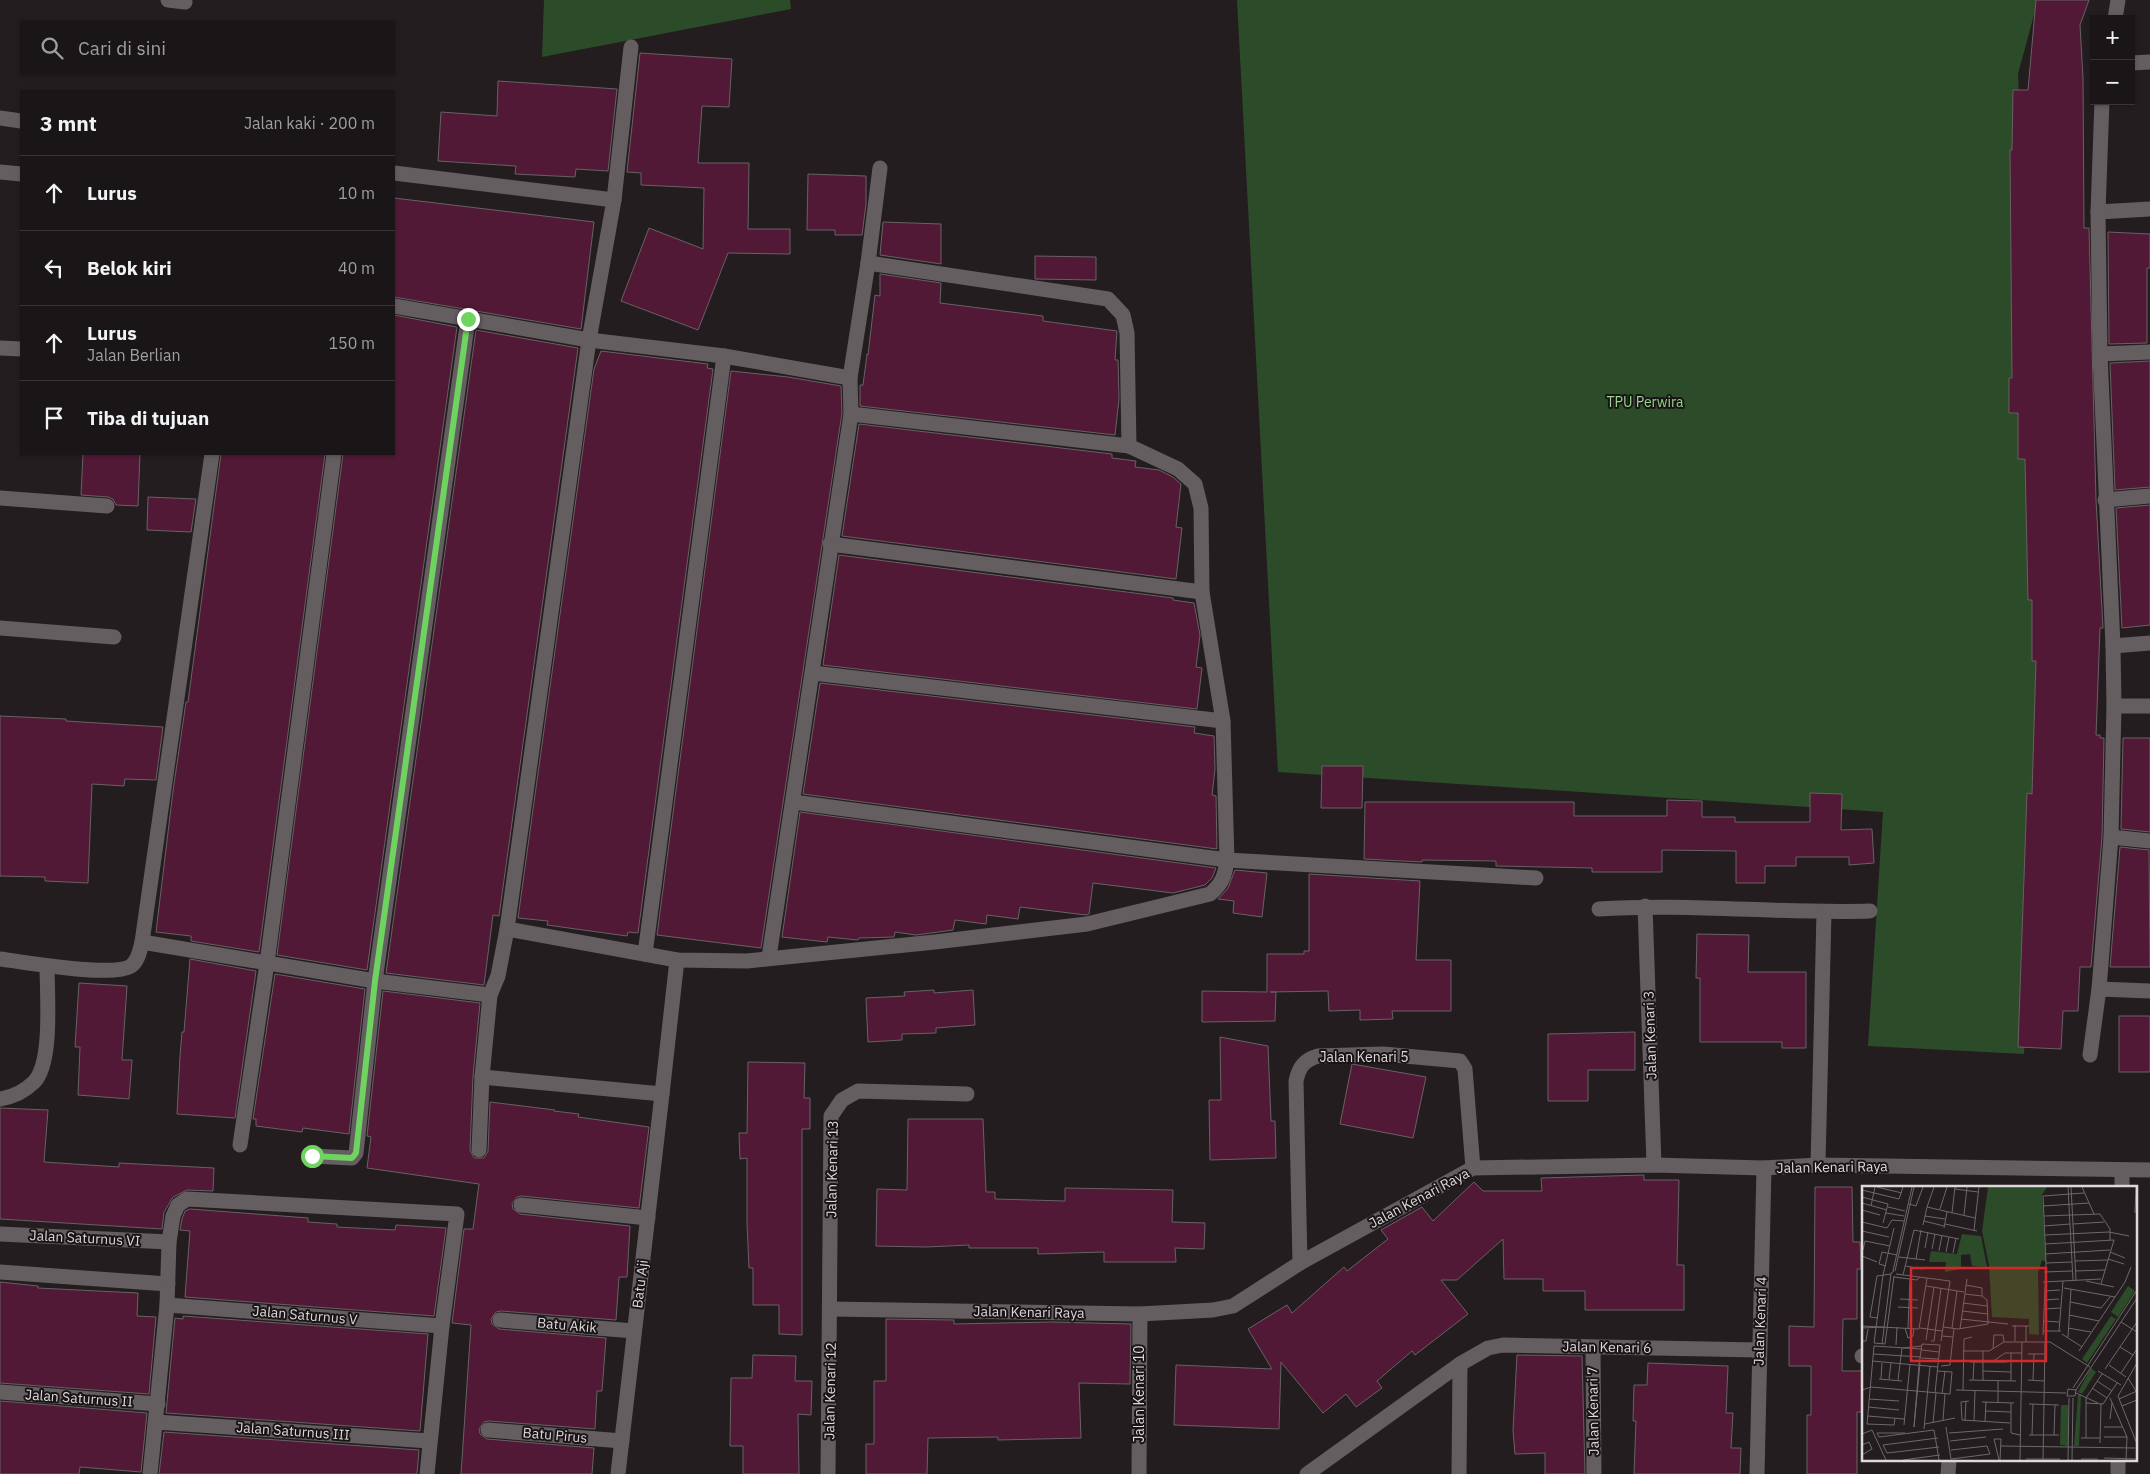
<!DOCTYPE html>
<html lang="id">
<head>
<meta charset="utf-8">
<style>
  body { margin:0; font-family:"IBM Plex Sans",sans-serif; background:#272325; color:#f1f3f6 }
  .controls { position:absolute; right:15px; top:15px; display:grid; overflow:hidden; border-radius:0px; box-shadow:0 1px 4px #0004 }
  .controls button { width:45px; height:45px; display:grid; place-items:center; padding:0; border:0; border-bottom:1px solid #383537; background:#1a1618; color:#f1f3f6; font:25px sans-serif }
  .stop { position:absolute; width:15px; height:15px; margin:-11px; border:4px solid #6fd360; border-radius:50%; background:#fff }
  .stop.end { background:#6fd360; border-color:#fff; box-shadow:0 1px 5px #0008 }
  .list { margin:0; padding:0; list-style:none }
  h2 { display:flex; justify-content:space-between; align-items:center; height:65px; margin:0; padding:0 20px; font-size:21px }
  h2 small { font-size:16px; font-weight:400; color:#9f9fa2 }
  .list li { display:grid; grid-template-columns:32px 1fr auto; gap:15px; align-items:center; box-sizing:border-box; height:75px; padding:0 20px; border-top:1px solid #383537 }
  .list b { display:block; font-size:19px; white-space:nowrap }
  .list p { margin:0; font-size:16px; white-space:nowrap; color:#9f9fa2 }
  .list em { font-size:16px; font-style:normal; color:#9f9fa2 }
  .icon { flex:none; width:28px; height:28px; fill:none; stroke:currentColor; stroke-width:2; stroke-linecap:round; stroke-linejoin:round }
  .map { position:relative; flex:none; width:2150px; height:1474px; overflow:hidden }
  .search { position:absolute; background:#1a1618; box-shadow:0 1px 4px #0004; left:20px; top:20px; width:375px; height:55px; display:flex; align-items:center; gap:12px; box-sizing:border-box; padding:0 18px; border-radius:0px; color:#9f9fa2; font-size:19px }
  .panel { position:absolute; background:#1a1618; box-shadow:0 1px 4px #0004; left:20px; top:90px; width:375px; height:365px; border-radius:0px }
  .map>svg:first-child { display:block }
  .green { fill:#2c4b28 }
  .building { fill:#511936; stroke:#686164 }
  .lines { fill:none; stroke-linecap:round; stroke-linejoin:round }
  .minor { stroke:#655e61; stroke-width:15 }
  .route { stroke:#6fd360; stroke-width:6 }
  .labels { text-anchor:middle; stroke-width:4; stroke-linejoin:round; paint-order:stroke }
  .park-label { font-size:14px; fill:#95d58b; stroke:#1a1416 }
  .street-label { font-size:14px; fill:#ddd9db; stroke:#1a1416 }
  .inset-road { fill:none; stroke:#6d686b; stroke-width:1 }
  .view { fill:#d62828; fill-opacity:0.15; stroke:#d62828; stroke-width:2.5 }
  .inset-edge { fill:none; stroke:#ddd9db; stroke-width:2.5 }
</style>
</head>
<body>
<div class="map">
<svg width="2150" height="1474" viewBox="0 0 2150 1474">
  <rect width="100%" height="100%" fill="#231d20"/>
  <g class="green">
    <path d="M544,0H790L791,9L542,57Z"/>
    <path d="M1237,0H2038L2018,74L2039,576L2036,833L2024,1054L1868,1046L1883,812L1278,772Z"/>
  </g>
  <g class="building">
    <path d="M2036,0H2089L2080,25L2083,78L2084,228H2089L2096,500L2103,628H2100L2096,735H2100V738H2104L2102,837L2091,967H2080L2078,1011H2063L2061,1049L2018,1047L2027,793L2032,794L2036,661H2032V600H2028L2025,459H2018V413H2009V378H2012L2010,150H2012L2013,90H2028Z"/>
    <path d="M640,53L732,59L729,107L702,106L698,163H749L748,229H790V254L728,253L698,330L621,301L649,228L703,249L704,188L641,185V173L627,172Z"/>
    <path d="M498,81L617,89L608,171L576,169L575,177L515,174L516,166L438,161L441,112L497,116Z"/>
    <path d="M808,174L866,176V204L862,235H835V230H807Z"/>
    <path d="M394,198L594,222L581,329L394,297Z"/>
    <path d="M883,222L941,224V264L880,255Z"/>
    <path d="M2108,232L2150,234V268H2147V343L2109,344Z"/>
    <path d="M1035,256L1096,257V280L1035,279Z"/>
    <path d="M880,274L941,283L940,303L1043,316V321L1117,331L1115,360H1118L1119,399L1115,435L860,406V385H863L867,354L868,355L875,295L880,296Z"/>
    <path d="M394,315L457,327L367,970L277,955L343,454H394Z"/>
    <path d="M476,330L578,348L499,916L493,915L484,985L386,973Z"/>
    <path d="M601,351L708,364L707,368L713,369L638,933L628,932L627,936L547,925L548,921L518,918L594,369Z"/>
    <path d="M2150,361V487L2115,490L2110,363Z"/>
    <path d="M731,371L788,377L841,386L842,413L761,948L657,935Z"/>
    <path d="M859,424L1112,454V458L1136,461L1135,467L1159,470L1173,477L1181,484L1176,527L1182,528L1176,579L842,536Z"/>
    <path d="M83,454H140L138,506L116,505L113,499L108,497L81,495Z"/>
    <path d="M221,454H325L259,952L191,941V936L156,932L173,791L186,702H188Z"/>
    <path d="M148,497L196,499L191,532L147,530Z"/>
    <path d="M2150,505V625L2122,628L2116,508Z"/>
    <path d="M839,555L1173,598V600L1194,603L1200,635L1196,667L1202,668L1197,709L823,665Z"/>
    <path d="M820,683L1195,727L1194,733L1214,736L1215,769L1212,795L1216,796L1217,849L803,794Z"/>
    <path d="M0,716L66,719V721L163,727L156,780L125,779L124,786L92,784L88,883L45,881V877L0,876Z"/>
    <path d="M2123,738H2150V832L2121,829Z"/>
    <path d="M1322,766H1363L1362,808H1321Z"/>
    <path d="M1810,793L1842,794L1841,830L1872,829L1874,863L1849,865V857H1796V866H1765V883H1736V851L1662,850V872H1592V868L1496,866V861L1422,860V862L1364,859L1365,802H1574V816H1667V800L1702,801V817H1735V822H1810Z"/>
    <path d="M800,812L1216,868L1212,878L1205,885L1173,893L1093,883L1089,914L1086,915L1020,907L1018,919L987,915L986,924L955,920L953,930L916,935L895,932L894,937L859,938L858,940L828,937L827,942L782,937Z"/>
    <path d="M2120,847L2149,850L2150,967H2110Z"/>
    <path d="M1235,870L1267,873L1262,917L1233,913L1234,901L1218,899L1228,888Z"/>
    <path d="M1309,874L1420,881L1416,960H1451V1011H1392L1393,1019L1360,1020V1010L1329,1011L1328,991L1270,992H1276L1275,1021L1202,1022V991L1267,992V954H1304V951H1309Z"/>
    <path d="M1697,934L1749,935L1748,972H1806V1048H1782V1042H1700V978H1696Z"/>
    <path d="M190,959L256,971L235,1118L177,1114L180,1056L182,1032H184Z"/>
    <path d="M275,974L365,989L349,1134L303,1128L302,1132L256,1126V1119H253Z"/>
    <path d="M79,983L127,986L122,1060H132L129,1099L78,1095L80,1047H75Z"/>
    <path d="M934,990V993L973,990L975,1025L936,1028V1033L902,1034V1040L868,1042L866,998L905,996L904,992Z"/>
    <path d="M383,991L480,1003L473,1076L470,1150L474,1158H484L488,1151L490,1102L555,1110L554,1111L579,1114L578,1117L649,1127L639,1208L522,1196L517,1197L512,1204L513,1209L520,1214L630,1226L627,1277H619L616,1320L501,1311L496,1312L491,1319L492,1324L499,1329L606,1338L602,1391H597L595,1429L489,1421L484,1422L479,1429L480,1434L487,1439L594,1448L592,1474H461L471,1325L452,1323L464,1229H473L479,1184L367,1168L371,1137L367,1136Z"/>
    <rect x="2119" y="1016" width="31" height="56"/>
    <path d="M1635,1032V1070H1588V1101H1548V1034Z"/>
    <path d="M1220,1037L1268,1046L1271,1121H1275L1276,1158L1210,1160L1209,1100H1221Z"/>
    <path d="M748,1062L805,1063L804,1098H810V1129H802V1335L779,1334V1305H753V1268H749L747,1223V1158L740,1159L739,1133H747Z"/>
    <path d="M1352,1064L1426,1077L1413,1138L1340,1124Z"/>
    <path d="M0,1108L48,1110L44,1162L119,1167V1163L214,1168L213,1191L187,1190L173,1197L164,1212L162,1229L0,1219Z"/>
    <path d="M908,1119H983L986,1192H995V1199L1065,1201V1188L1173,1190L1172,1222L1205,1223L1204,1249L1175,1248L1176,1262H1104V1252L1038,1254V1248H969V1245L926,1247L876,1246L877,1189L907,1190Z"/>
    <path d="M1644,1175V1180H1679L1677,1265H1684V1310H1585V1291H1543V1279H1504L1503,1239L1457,1280H1441L1468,1314L1415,1355L1412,1351L1377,1381L1382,1388L1356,1407L1346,1394L1323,1413L1281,1362L1279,1429L1174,1425L1176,1365L1272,1369L1248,1329L1287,1305L1292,1313L1344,1267L1347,1271L1388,1239L1381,1230L1422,1207L1433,1221L1474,1182L1483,1191H1542L1541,1178Z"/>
    <path d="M1815,1187H1852L1853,1242H1860L1861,1269H1857V1319H1843L1842,1371H1864V1412H1857V1474H1807V1415H1811V1366H1789V1326L1814,1327Z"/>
    <path d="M190,1209L308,1218V1222L337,1224V1227L395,1230L396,1225L446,1228L434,1316L185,1297L190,1231L180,1230L182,1219L185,1211Z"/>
    <path d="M0,1282L38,1286V1288L138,1293L137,1316L156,1317L149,1394L0,1383Z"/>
    <path d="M183,1316L428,1334L420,1431L166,1413L175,1318L183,1319Z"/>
    <path d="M886,1319L954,1320V1324L1053,1322L1131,1324L1130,1384L1079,1383L1081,1438L998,1440V1437L928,1438L927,1474H866V1444H874V1381H886Z"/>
    <path d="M753,1355L796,1356L795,1381H812L811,1415L798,1414L799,1474H743V1446H730L731,1378H752Z"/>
    <path d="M1517,1355L1582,1356L1585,1474H1545V1453L1515,1454L1513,1430Z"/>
    <path d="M1648,1363L1728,1366L1726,1413H1733L1731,1448H1741L1740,1474H1634L1636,1421H1633L1634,1385H1647Z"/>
    <path d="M0,1401L147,1413L141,1472L80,1467L79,1474H0Z"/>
    <path d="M164,1432L419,1450L417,1474H159Z"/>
  </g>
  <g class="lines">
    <g class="minor">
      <path d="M168,0L185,2"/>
      <path d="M2115,19L2118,0"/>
      <path d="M2131,63L2150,62"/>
      <path d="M0,118L21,121"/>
      <path d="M0,172L21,174"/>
      <path d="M394,173L614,200L589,340L507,929L498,976L490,995L482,1077L479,1150"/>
      <path d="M614,200L631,47"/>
      <path d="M2098,212L2150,209"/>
      <path d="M394,306L589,340L724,356L850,378"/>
      <path d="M0,348L21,349"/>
      <path d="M2100,354L2150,352"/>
      <path d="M851,414L1129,446"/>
      <path d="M0,498L107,506"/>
      <path d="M2105,500L2150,496"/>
      <path d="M830,544L1202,592"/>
      <path d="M0,628L114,637"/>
      <path d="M2113,646L2150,643"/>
      <path d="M813,673L1223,721"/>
      <path d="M2114,706H2150"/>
      <path d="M793,802L1227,860L1536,878"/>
      <path d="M2111,837L2150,841"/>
      <path d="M1645,906L1654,1165"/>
      <path d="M1599,909C1689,903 1780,914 1870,911"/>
      <path d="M507,929L677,960L747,961L935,942L1087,924L1210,894C1222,884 1225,876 1227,860L1223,721L1202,592L1201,508L1195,484L1178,469L1129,446L1127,333L1123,315L1108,299L868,263"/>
      <path d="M142,942L375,981L490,995"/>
      <path d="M645,954L724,356"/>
      <path d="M769,957L851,414L850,378L868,263L880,168"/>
      <path d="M0,959C25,962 112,978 131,966C138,961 140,951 142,942L212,454"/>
      <path d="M2099,989L2150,991"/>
      <path d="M2090,1055L2099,989L2111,837L2114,706L2113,646L2100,354L2098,212L2102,101"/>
      <path d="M482,1077L662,1094L677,960"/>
      <path d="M0,1099C13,1097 24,1092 34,1082C53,1063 47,993 47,966"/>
      <path d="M240,1145L267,963L334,454"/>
      <path d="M312,1156L352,1158L356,1153L375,981L468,319"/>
      <path d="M1818,1165L1824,912"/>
      <path d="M2122,1188V1170"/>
      <path d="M521,1205L648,1218"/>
      <path d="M0,1234L169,1242"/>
      <path d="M1300,1263L1296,1081C1299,1067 1304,1060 1318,1056L1383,1054L1460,1061L1465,1069L1473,1168"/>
      <path d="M0,1272L168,1284"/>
      <path d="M167,1305L442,1326"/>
      <path d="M831,1309L1140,1314L1213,1310L1233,1306L1300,1263L1473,1168L1654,1165L1764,1168L1818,1165L2150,1170"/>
      <path d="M500,1320L634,1331"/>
      <path d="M1593,1348L1594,1474"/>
      <path d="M1862,1356H1864"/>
      <path d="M0,1392L158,1404"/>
      <path d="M156,1422L429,1441"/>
      <path d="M488,1430L622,1441"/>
      <path d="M150,1474L167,1305L169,1242L173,1216L178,1205L187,1199L457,1214L442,1326L427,1474"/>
      <path d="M618,1474L662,1094"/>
      <path d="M828,1474L831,1116L842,1100L858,1091L967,1094"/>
      <path d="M1139,1474L1140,1314"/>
      <path d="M1307,1474L1460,1364L1488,1348L1503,1345L1759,1350"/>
      <path d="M1459,1474L1460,1364"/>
      <path d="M1757,1474L1764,1168"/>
      <path d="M1948,1474L1949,1460"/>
      <path d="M2118,1474V1460"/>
    </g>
  </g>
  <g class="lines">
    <path class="route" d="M312,1156L352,1158L356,1153L375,981L468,319"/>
  </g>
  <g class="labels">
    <g class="park-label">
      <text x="1645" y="407">TPU Perwira</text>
    </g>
    <g class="street-label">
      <text transform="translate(1650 1035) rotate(-92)" y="5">Jalan Kenari 3</text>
      <text x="1364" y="1062">Jalan Kenari 5</text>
      <text transform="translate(1832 1167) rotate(-1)" y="5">Jalan Kenari Raya</text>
      <text transform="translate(832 1169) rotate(-89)" y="5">Jalan Kenari 13</text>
      <text transform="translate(1419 1198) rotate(-28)" y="5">Jalan Kenari Raya</text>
      <text transform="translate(85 1238) rotate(3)" y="5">Jalan Saturnus VI</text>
      <text transform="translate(640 1284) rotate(-83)" y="5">Batu Aji</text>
      <text transform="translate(1029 1312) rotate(1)" y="5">Jalan Kenari Raya</text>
      <text transform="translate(305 1315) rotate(5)" y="5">Jalan Saturnus V</text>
      <text transform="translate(1760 1321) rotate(-88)" y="5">Jalan Kenari 4</text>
      <text transform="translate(567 1325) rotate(5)" y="5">Batu Akik</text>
      <text transform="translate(1607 1347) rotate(1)" y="5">Jalan Kenari 6</text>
      <text transform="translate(830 1391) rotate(-89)" y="5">Jalan Kenari 12</text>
      <text transform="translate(1139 1394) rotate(-90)" y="5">Jalan Kenari 10</text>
      <text transform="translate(79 1398) rotate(4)" y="5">Jalan Saturnus II</text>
      <text transform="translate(1593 1411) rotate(-91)" y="5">Jalan Kenari 7</text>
      <text transform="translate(293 1431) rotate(4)" y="5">Jalan Saturnus III</text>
      <text transform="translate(555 1435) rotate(5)" y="5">Batu Pirus</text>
    </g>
  </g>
  <g transform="translate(1862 1186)">
    <rect width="275" height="275" fill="#231d20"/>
    <path d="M126,1H185L180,9L184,76L180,74L176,87L177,149L167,148V133L130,131L127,79L120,45ZM100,48L119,50L125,81L110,80L108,68L99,69V83L83,86L84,76H67L69,65L95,68ZM266,100L273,105L256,131L249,126ZM249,130L254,133L225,177L220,173ZM229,182L234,186L220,208L216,206ZM216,209H219L217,260H212ZM199,219H206V260L198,259Z" fill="#2c4b28"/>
    <path class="inset-road" d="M15,1L40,7M206,1L211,94M209,1L214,94M220,1L232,28M93,3L116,6M0,4L37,13L41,1M0,11L26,18L21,37M0,17L25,24M47,18L54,20L61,1M9,20L13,1M181,20L227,17M26,21L43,25M65,21L72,1M78,23L85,1M0,24L18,29M24,27L42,30M90,27L93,1M273,27L274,1M102,29L105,1M63,30L83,33M182,30L238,28L248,43V54M62,35L82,40M0,36L25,42L30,34L42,35M83,38L115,45M211,38L242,36M61,39L65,21L113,32M182,40L208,38M82,42L85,26M112,44L117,1M0,45L27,51M183,49L247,46L267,50M183,58L252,54L239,98M63,62L66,46M70,63L73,48M1,64L3,55L28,60M77,65L80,49M84,66L87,51M248,66L263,72M91,67L94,52M183,68L248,64M0,70L15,76M37,71L63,74M54,73L59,44M246,73L262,78M213,75L246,74M184,77L210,76M24,80L17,78L20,66L35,69M43,80L61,83M31,85L50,1M33,85L52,1M213,85L243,84M182,86L210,85M34,88L88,95L79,155M41,89L52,44L97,53M32,90L23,158L12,157L21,89L32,42M32,91L55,94L58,91M224,95L252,101M181,96L239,93M64,100L102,106M202,102L253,111M182,105L198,104M103,108L120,110M38,113L56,114M182,114L197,113M208,116L239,122L248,111M101,117L125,120M36,121L56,122M182,123L198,122M100,125L126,128M207,129L237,135M16,132L8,131L15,90L29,88M99,133L146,138M182,135L197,136M259,136L275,146M153,139V155M0,140L57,143L65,92M150,140H167M81,141L96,143L126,138L125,114L120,110V102L104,99M0,142L22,141M43,142L46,152L51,150L52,143M46,142L48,93M58,142L80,145M90,142L95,105M206,142L229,146M98,143L105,93M181,145H199M197,145L201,95M200,148L220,161M181,149L184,77L181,10L222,7M80,150L91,151L92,143M206,151L209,103M64,154L72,101M0,155H4L6,143M69,155H72L79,102M164,156V140M20,158L29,87L32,85M34,159L35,141M258,161L271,169M0,162V182M41,162L60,160M131,162L132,149H141L142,156M60,164L77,166M101,165H127L142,156H188L228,181M217,165L263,96L269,81M11,168L59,171M166,168H182M59,172L76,173M10,175L76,181M108,176H145M130,176L143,167H160M275,177L256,210L275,258M57,179L60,158L78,159L73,207M247,179L264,191M79,180L88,179L91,151M243,183L275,136M121,185L149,186M236,185L259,199M259,187L275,163M266,192L274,205M17,193L40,195M19,193L20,177M27,193L29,177M36,194L40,162M107,194L154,195M111,194L112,176M166,194L182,195M171,194L172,168M121,195V165M149,195V167M235,195L250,205M211,202L275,104M230,202L245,212M0,204L9,201L88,208L90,186L75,185M94,204L204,207M101,204L102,153L110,151M214,204L206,203L205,210H213L214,204L275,112M214,207L236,217M80,208L83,185M248,212L265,251L264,274M7,213L37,215M257,213L275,205M107,215L99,216L100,234L148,237M120,216L152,217M136,216V195M149,217V247L158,249M224,217L241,218L255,197M167,218L197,219M260,220L275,214M6,221L37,224M123,225L149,226M6,230L42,233M33,232L32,239L5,238L12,160L60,163M248,233L250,217M81,234L83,208M103,235L104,215M112,235L113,205M123,236L124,216M71,237L74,207M63,238L93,232M42,239L48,178M52,241L58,177M52,241L57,179M84,241L89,273M242,241H260M62,243L68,180M15,247L17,251L72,244L77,274M15,247H43M87,247L141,243M0,248L10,244L24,274M167,249H197M170,249L171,218M192,249L193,219M242,251H265M76,252L21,259L25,267L77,261M219,252H238M224,252V212L240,188M88,255L124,251M238,257L239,218M0,259L7,256L10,263L0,269M139,260L273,262M89,264L125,260L128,268L89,273M242,272L275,273M164,273H198M219,273H236M41,274L78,269M137,274L132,253H139L138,274M158,274L160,156M181,274L183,156M206,274L207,212M210,274L211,212"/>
    <path class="view" d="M49,82H184V175H49Z"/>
    <rect width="275" height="275" class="inset-edge"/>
  </g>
</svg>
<div class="controls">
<button>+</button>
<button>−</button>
</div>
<div class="stop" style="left:312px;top:1156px"></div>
<div class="stop end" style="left:468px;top:319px"></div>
<div class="search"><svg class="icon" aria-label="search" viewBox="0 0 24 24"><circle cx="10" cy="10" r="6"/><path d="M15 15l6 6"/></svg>Cari di sini</div>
<section class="panel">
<h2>3 mnt<small>Jalan kaki · 200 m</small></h2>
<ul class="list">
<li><svg class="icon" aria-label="ahead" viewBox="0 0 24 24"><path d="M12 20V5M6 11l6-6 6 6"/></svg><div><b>Lurus</b></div><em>10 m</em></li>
<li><svg class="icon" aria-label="left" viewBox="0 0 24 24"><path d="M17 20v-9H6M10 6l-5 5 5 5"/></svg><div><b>Belok kiri</b></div><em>40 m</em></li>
<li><svg class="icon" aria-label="ahead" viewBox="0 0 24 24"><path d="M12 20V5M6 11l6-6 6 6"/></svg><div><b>Lurus</b><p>Jalan Berlian</p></div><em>150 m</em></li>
<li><svg class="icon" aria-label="arrive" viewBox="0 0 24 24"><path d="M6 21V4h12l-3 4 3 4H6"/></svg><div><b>Tiba di tujuan</b></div></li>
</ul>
</section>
</div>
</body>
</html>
